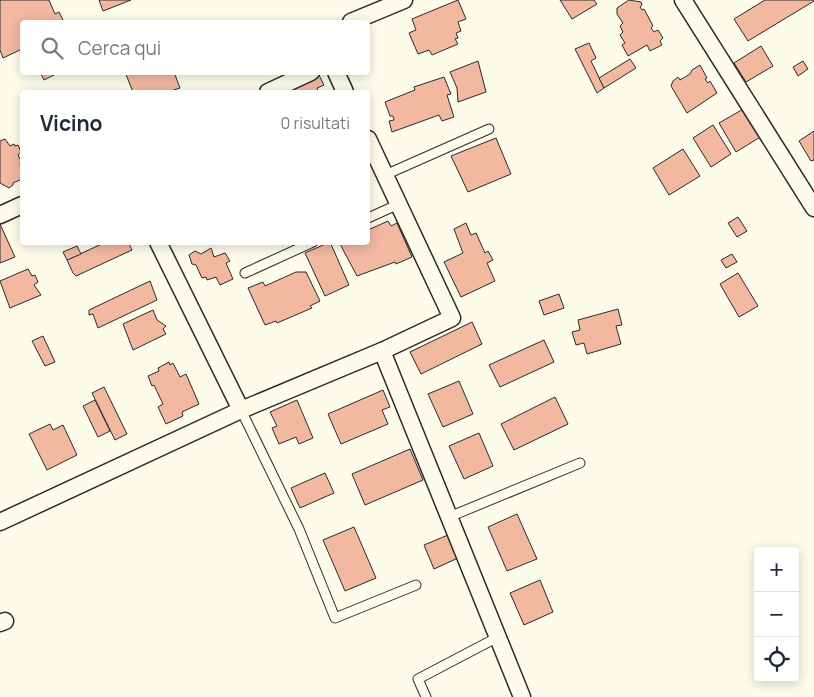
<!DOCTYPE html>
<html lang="it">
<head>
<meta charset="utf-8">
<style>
  body { margin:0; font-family:Manrope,sans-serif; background:#f2f2f3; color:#1f2937 }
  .controls { position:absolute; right:15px; bottom:15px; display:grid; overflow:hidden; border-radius:5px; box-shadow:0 2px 12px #0003 }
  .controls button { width:45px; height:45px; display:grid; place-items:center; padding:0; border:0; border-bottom:1px solid #e0e1e3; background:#fff; color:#1f2937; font:25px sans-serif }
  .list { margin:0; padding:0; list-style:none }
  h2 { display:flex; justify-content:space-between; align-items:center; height:65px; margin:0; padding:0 20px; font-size:21px }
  h2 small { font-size:16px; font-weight:400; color:#747a83 }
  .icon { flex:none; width:28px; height:28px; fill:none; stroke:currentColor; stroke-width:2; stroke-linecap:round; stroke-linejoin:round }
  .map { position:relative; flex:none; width:814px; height:697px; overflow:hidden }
  .search { position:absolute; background:#fff; box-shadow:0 2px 12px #0003; left:20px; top:20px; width:350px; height:55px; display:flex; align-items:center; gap:12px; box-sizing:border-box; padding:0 18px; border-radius:5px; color:#747a83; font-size:19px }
  .panel { position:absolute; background:#fff; box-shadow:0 2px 12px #0003; left:20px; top:90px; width:350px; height:155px; border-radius:5px }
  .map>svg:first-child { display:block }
  .building { fill:#f2b8a0; stroke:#2b2b2b }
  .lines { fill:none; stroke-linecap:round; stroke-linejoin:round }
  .lane-casing { stroke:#2b2b2b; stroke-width:11 }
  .street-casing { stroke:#2b2b2b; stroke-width:19 }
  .lane { stroke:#fdfbea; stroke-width:9 }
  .street { stroke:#fdfbea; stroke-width:16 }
</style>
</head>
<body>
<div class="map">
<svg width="814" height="697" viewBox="0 0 814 697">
  <rect width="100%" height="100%" fill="#fdfbea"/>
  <g class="building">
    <path d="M0,0H49L55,14L59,12L64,22H22V49L3,58L0,50Z"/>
    <path d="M99,0H131L103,11Z"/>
    <path d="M458,0L466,19L458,22L461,31L456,33L458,38L455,39L458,44L432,55L429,50L418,54L409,33L416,30L412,19Z"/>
    <path d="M560,0H594L597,4L572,19Z"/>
    <path d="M629,0L641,2L642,5L640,7L642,10L644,9L653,26L651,28L654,32L658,30L663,38L660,41L662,45L650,51L647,45L628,56L622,45L625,43L620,35L623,32L620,26L623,23L617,14V8Z"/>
    <path d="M765,0H814V1L748,41L734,19Z"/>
    <path d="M589,43L596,58L591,61L604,88L597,93L575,49Z"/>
    <path d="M761,46L773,66L746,82L734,63Z"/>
    <path d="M630,59L636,68L604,88L599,78Z"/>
    <path d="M478,61L486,92L458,102L457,88L450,72Z"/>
    <path d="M803,61L808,69L798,76L793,67Z"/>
    <path d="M700,65L707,78L705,79L708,83L710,81L717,93L687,113L671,86L673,81L678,77L680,80L690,74L692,70Z"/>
    <path d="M40,72H60L44,80Z"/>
    <path d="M125,72H174L180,88L168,92H133Z"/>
    <path d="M319,75L324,85L317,88L319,92H284Z"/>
    <path d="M444,77L451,94L447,95L454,117L442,121L439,115L392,132L389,121L394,120L393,116H390L385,102L415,90L414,87Z"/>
    <path d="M745,108L762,136L736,152L719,123Z"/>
    <path d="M713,125L731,154L711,167L693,138Z"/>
    <path d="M814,131V160L811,161L799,141Z"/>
    <path d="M496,138L511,174L468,192L451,156Z"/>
    <path d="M5,139L10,146L14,144L15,146L18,145L21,152L18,155L22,163L20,164L22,171V179L13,183V185L9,188L0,183V141Z"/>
    <path d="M683,149L700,176L669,195L653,168Z"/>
    <path d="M738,217L747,231L737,237L728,223Z"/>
    <path d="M388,221L391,226L397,223L412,257L396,264L395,262L357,276L339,242H368V230Z"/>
    <path d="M466,223L471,235L476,233L485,253L488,251L493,260L487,263L495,281L461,297L444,262L463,253L454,229Z"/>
    <path d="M0,224L15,257L0,263Z"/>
    <path d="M106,242H128L132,250L76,276L73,273L67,260Z"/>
    <path d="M330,242L349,285L325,296L305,253Z"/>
    <path d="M77,246L81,254L67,260L63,252Z"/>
    <path d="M211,248L214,257L225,253L230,261L226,263L233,279L220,285L216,277L207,280L206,277L202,278L196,265L192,264L189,255L195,251L201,254Z"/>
    <path d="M732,254L737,262L726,268L721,260Z"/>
    <path d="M28,269L32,276L35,275L38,282L34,285L41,295L10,308L0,281Z"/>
    <path d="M296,272H306L320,301L310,306L312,308L277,323L276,321L265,325L248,288L263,282L265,286Z"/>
    <path d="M738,273L758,306L739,317L720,284Z"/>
    <path d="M150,281L157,300L98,328L93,314L89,315V310Z"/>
    <path d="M559,294L564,308L544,315L539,301Z"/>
    <path d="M618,309L622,325L616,326L621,344L587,354L584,343L576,345L572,332L580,330L578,320Z"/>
    <path d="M153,310L157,320L166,326L163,329L166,334L133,350L123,324Z"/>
    <path d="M472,322L482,344L421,374L410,352Z"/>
    <path d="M43,336L55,362L45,366L32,341Z"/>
    <path d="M544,340L554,362L500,387L489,365Z"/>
    <path d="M169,362L170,365L173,363L180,377L186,374L199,404L182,412L183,416L166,424L158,407L163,404L154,385L152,386L148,376L159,371L158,368Z"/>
    <path d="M459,381L473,414L443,427L428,394Z"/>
    <path d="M104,387L127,434L115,440L92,393Z"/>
    <path d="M383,390L390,407L382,410L388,424L341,444L328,414Z"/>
    <path d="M555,397L568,424L514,450L501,424Z"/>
    <path d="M95,400L110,431L98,437L83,406Z"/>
    <path d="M297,400L313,438L299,444L296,437L279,444L272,428L277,426L270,412Z"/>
    <path d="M50,424L53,430L63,425L77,455L47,470L29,434Z"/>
    <path d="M479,433L493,466L464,479L449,446Z"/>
    <path d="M410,449L423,480L365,505L352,474Z"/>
    <path d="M325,473L334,493L300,508L291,488Z"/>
    <path d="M517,514L537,559L507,571L488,527Z"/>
    <path d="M354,527L376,578L345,591L323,540Z"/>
    <path d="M448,535L458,558L434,569L424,545Z"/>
    <path d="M540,580L553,612L524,625L510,593Z"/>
  </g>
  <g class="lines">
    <defs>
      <g id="lane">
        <path d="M385,175L489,129"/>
        <path d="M368,218L399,204"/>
        <path d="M245,273L313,242"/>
        <path d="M241,410L299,529L335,618L416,585"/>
        <path d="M449,517L580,463"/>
        <path d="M426,697L418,679L498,637"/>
      </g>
      <g id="street">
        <path d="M683,0L814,208"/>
        <path d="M351,22L404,0"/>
        <path d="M336,72L345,92"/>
        <path d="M268,92L311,72"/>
        <path d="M0,215L22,205"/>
        <path d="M158,242L241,410"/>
        <path d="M382,351L522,697"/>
        <path d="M0,522L241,410L382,351L452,318L368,139"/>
        <path d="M0,623L5,621"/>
      </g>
    </defs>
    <use href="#lane" class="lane-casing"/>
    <use href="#street" class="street-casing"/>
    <use href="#lane" class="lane"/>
    <use href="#street" class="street"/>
  </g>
</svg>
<div class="controls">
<button>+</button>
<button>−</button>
<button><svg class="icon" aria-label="locate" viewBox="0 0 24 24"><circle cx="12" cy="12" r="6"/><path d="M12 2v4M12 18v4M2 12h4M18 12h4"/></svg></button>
</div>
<div class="search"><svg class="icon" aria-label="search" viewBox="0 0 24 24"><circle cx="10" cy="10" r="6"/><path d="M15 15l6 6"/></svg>Cerca qui</div>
<section class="panel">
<h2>Vicino<small>0 risultati</small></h2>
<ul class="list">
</ul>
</section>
</div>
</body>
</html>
